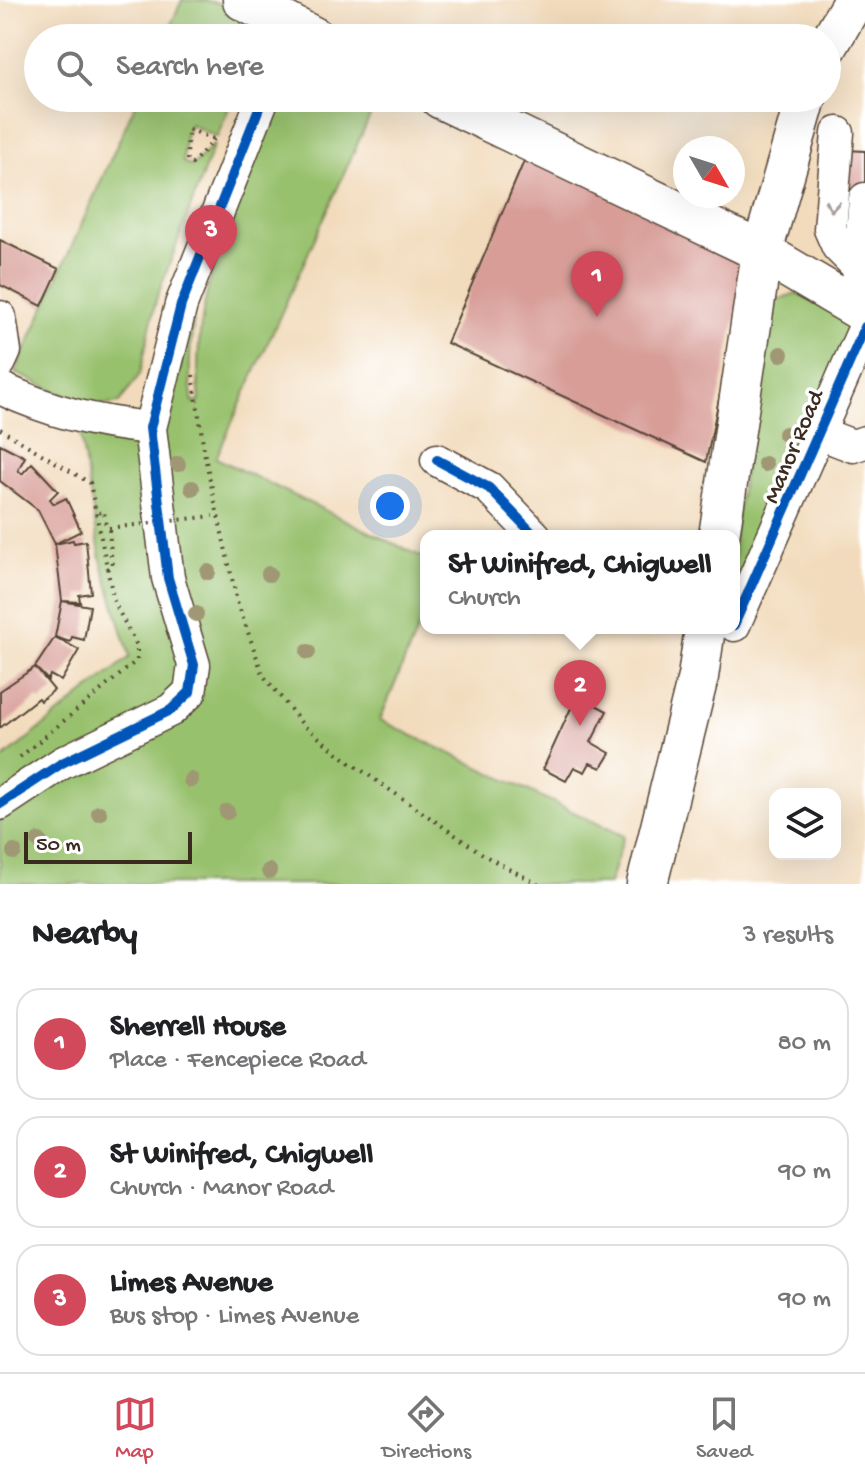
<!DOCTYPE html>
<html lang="en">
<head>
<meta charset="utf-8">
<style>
  body { margin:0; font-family:"Gochi Hand",sans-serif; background:#f6f6f6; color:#202124 }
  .controls { position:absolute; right:24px; bottom:24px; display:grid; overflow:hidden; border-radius:16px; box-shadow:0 8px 32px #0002 }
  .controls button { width:72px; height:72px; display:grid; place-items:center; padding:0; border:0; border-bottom:2px solid #e0e0e0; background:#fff; color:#202124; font:40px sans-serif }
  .compass { position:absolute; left:673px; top:136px; width:72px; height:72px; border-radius:50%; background:#fff; box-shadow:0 8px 32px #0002; rotate:129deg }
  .scale { position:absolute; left:24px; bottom:20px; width:168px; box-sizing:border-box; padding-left:8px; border:4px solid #3b2a1e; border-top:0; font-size:22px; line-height:28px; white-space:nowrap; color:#3b2a1e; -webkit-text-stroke:6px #fff; paint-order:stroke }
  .you { position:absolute; left:390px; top:506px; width:28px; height:28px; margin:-20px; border:6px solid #fff; border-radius:50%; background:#1a73e8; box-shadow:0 0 0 12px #1a73e833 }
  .badge { display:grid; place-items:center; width:52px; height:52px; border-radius:50%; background:#d1495b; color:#fff; font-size:26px; font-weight:700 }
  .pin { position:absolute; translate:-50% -66px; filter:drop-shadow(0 2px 4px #0008) }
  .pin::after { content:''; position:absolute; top:42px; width:28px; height:24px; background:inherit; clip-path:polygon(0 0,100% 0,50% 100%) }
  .popup { position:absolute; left:420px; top:530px; width:320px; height:104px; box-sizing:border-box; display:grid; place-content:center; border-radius:16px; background:#fff; filter:drop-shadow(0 2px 6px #0005); font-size:26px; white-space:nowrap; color:#757577 }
  .popup b { font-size:30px; color:#202124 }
  .popup::after { content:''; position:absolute; left:50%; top:100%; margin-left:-16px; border:16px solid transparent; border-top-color:#fff }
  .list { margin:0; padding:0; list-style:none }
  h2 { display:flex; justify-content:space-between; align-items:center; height:104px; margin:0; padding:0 32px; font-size:34px }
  h2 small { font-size:26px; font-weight:400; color:#757577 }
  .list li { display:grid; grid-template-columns:52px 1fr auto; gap:24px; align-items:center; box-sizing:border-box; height:112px; margin:0 16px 16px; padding:0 16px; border:2px solid #e0e0e0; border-radius:24px }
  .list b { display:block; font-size:30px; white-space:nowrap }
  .list p { margin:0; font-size:26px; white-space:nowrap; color:#757577 }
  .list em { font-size:26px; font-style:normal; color:#757577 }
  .icon { flex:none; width:44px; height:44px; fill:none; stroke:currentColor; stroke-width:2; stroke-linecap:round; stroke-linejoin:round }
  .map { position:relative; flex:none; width:865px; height:884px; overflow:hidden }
  .search { position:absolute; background:#fff; box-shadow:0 8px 32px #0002; left:24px; right:24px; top:24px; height:88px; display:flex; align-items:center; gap:20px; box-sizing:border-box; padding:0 28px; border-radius:44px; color:#757577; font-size:30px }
  .sheet { height:488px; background:#fff }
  nav { display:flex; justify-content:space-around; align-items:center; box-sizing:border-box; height:112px; border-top:2px solid #e0e0e0; background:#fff; font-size:22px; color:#757577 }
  nav a { display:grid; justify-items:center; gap:4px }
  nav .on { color:#d1495b }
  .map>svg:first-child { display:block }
  .green { fill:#98c16d; stroke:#6a7646; stroke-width:2 }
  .building { fill:#d89d97 }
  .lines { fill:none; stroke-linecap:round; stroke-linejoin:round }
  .minor-casing { stroke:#564536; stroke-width:35 }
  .major-casing { stroke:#564536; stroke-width:43 }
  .path { stroke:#564536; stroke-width:4; stroke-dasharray:2 6; stroke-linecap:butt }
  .minor { stroke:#fff; stroke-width:32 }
  .major { stroke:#fff; stroke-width:40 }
  .path-bridge { stroke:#564536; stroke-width:4; stroke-dasharray:2 6; stroke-linecap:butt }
  .cycleway-casing { stroke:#fff; stroke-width:15 }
  .cycleway { stroke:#0057b8; stroke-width:10 }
  .tree { fill:#a09774 }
  .oneway { stroke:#a79f9a }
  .labels { text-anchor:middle; stroke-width:7; stroke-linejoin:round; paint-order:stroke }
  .street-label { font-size:24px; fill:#3b2a1e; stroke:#fff }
</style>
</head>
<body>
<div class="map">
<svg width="865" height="884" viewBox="0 0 865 884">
  <rect width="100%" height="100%" fill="#fff"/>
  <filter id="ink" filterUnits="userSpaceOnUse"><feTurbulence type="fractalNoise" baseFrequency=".0125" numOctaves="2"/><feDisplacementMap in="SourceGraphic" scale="16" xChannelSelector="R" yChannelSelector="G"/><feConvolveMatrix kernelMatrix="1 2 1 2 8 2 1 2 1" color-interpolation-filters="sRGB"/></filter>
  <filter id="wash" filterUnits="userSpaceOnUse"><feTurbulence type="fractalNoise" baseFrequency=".006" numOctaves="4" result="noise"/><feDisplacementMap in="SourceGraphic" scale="32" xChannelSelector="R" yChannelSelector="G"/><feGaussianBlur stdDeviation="1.8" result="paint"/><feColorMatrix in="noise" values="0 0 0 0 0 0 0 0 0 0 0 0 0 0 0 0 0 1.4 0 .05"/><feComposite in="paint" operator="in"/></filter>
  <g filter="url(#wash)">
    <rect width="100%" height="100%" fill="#f2dbbc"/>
    <g class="green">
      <path d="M182,0C219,0 234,1 248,38H165Z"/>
      <path d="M138,98H233L217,137L190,124L185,136L183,162L192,166L214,144L156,300L140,374L119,403C86,411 45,385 15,373Z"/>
      <path d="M278,98H378L216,458L426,559V609L380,720L624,836L609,884H0V761L130,657L101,560L80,433L172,409L190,320L194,321C189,349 188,375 193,403L200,401C187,294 240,196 278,98Z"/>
      <path d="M796,293L858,322L734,600V536L769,303Z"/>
    </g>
    <g id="blocks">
      <g class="building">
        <path d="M845,150L865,151V249L838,247Z"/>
        <path d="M527,154L733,248L741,269V291L706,462L447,343Z"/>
        <path d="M0,240L59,269L42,306L0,285Z"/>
        <path d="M0,444L25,457L18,470L22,474L32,463L58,491L50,499L54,504L66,498L81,531L55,544L38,510L0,481Z"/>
        <path d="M73,540L74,543L86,541L91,593L79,595L80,602L62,601L90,606L84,640L72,637L70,642L55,637L62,601L55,544Z"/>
        <path d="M55,637L79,650L61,681L50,675L48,680L35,667L54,690L40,701L38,698L0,728V691L35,667Z"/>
        <path d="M577,695L607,711L591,742L610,753L601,768L590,763L585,772L574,767L566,781L543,769Z"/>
      </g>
    </g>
  </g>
  <g filter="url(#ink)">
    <use href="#blocks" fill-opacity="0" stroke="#564536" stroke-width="2"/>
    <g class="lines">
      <defs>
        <g id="minor">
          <path d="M838,133L830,229L838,247L859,268"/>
          <path d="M858,283L865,199"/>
          <path d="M0,317L5,351L0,362"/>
          <path d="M0,388C52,412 93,422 150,428"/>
          <path d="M819,433L853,446L865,442"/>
          <path d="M437,460L489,488L535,536"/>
          <path d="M734,625L865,327"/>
          <path d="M0,804L62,763L171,710L190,692L194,665L168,578L150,428L181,305L263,98"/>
        </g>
        <g id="major">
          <path d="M243,0L315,38"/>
          <path d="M827,47L854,0"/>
          <path d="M440,98L762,252L865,313"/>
          <path d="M719,536L762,252L806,98"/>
          <path d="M647,884L698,677L705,628"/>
        </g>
      </defs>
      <use href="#minor" class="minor-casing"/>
      <use href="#major" class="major-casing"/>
      <g class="path">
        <path d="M214,139L192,164L187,161L188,129L214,139L218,141"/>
        <path d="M193,375L205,457L237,601L263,675L303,725L348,761L487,857L538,884"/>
        <path d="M0,429L90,483L114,602L137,646V660L122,673L20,757"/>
        <path d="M99,513L104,511L106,527"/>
        <path d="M107,569L112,566L109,528"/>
      </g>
      <use href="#minor" class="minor"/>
      <use href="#major" class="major"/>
      <path class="path-bridge" d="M109,528L213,516"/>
      <defs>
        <g id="cycleway">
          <path d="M437,460L489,488L535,536"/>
          <path d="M734,625L865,327"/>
          <path d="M0,804L62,763L171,710L190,692L194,665L168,578L150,428L181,305L263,98"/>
        </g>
      </defs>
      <use href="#cycleway" class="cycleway-casing"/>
      <use href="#cycleway" class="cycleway"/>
    </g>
    <g class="tree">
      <circle cx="781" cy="354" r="8"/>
      <circle cx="785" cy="434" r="8"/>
      <circle cx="178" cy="464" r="8"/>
      <circle cx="765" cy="464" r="8"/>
      <circle cx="192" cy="488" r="8"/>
      <circle cx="208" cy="572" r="8"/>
      <circle cx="269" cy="574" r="8"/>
      <circle cx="196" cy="614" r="8"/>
      <circle cx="308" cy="652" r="8"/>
      <circle cx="191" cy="780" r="8"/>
      <circle cx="227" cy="812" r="8"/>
      <circle cx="99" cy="813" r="8"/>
      <circle cx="39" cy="841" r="8"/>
      <circle cx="14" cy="852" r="8"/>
      <circle cx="269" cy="871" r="8"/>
    </g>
    <defs><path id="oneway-chevron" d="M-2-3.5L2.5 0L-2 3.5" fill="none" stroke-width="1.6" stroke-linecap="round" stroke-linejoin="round" transform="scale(2)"/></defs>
    <use class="oneway" href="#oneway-chevron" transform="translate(832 206) rotate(95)"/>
  </g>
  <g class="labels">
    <g class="street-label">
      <text transform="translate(792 446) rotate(-67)" y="8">Manor Road</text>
    </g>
  </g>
</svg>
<div class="controls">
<button><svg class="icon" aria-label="layers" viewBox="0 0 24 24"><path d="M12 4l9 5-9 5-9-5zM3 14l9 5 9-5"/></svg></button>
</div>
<svg class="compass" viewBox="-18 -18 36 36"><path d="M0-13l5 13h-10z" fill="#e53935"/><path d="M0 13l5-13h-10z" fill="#757577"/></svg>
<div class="scale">50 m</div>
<div class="you"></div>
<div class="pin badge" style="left:597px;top:317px">1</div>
<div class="pin badge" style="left:580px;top:726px">2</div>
<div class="popup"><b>St Winifred, Chigwell</b>Church</div>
<div class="pin badge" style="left:211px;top:271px">3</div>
<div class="search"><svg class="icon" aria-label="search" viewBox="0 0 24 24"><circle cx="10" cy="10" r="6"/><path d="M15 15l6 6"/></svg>Search here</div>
</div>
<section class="sheet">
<h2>Nearby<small>3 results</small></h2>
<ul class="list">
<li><span class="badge">1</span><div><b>Sherrell House</b><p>Place · Fencepiece Road</p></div><em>80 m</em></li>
<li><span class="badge">2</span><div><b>St Winifred, Chigwell</b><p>Church · Manor Road</p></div><em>90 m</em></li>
<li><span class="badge">3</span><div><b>Limes Avenue</b><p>Bus stop · Limes Avenue</p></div><em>90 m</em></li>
</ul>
</section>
<nav>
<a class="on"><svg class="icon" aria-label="map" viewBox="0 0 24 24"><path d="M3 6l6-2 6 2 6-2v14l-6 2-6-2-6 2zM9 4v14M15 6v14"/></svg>Map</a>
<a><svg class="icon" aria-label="directions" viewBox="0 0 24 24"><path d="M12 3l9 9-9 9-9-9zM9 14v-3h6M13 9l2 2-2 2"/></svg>Directions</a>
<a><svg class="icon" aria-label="saved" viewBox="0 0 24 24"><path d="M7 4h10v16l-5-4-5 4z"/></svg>Saved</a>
</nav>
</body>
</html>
